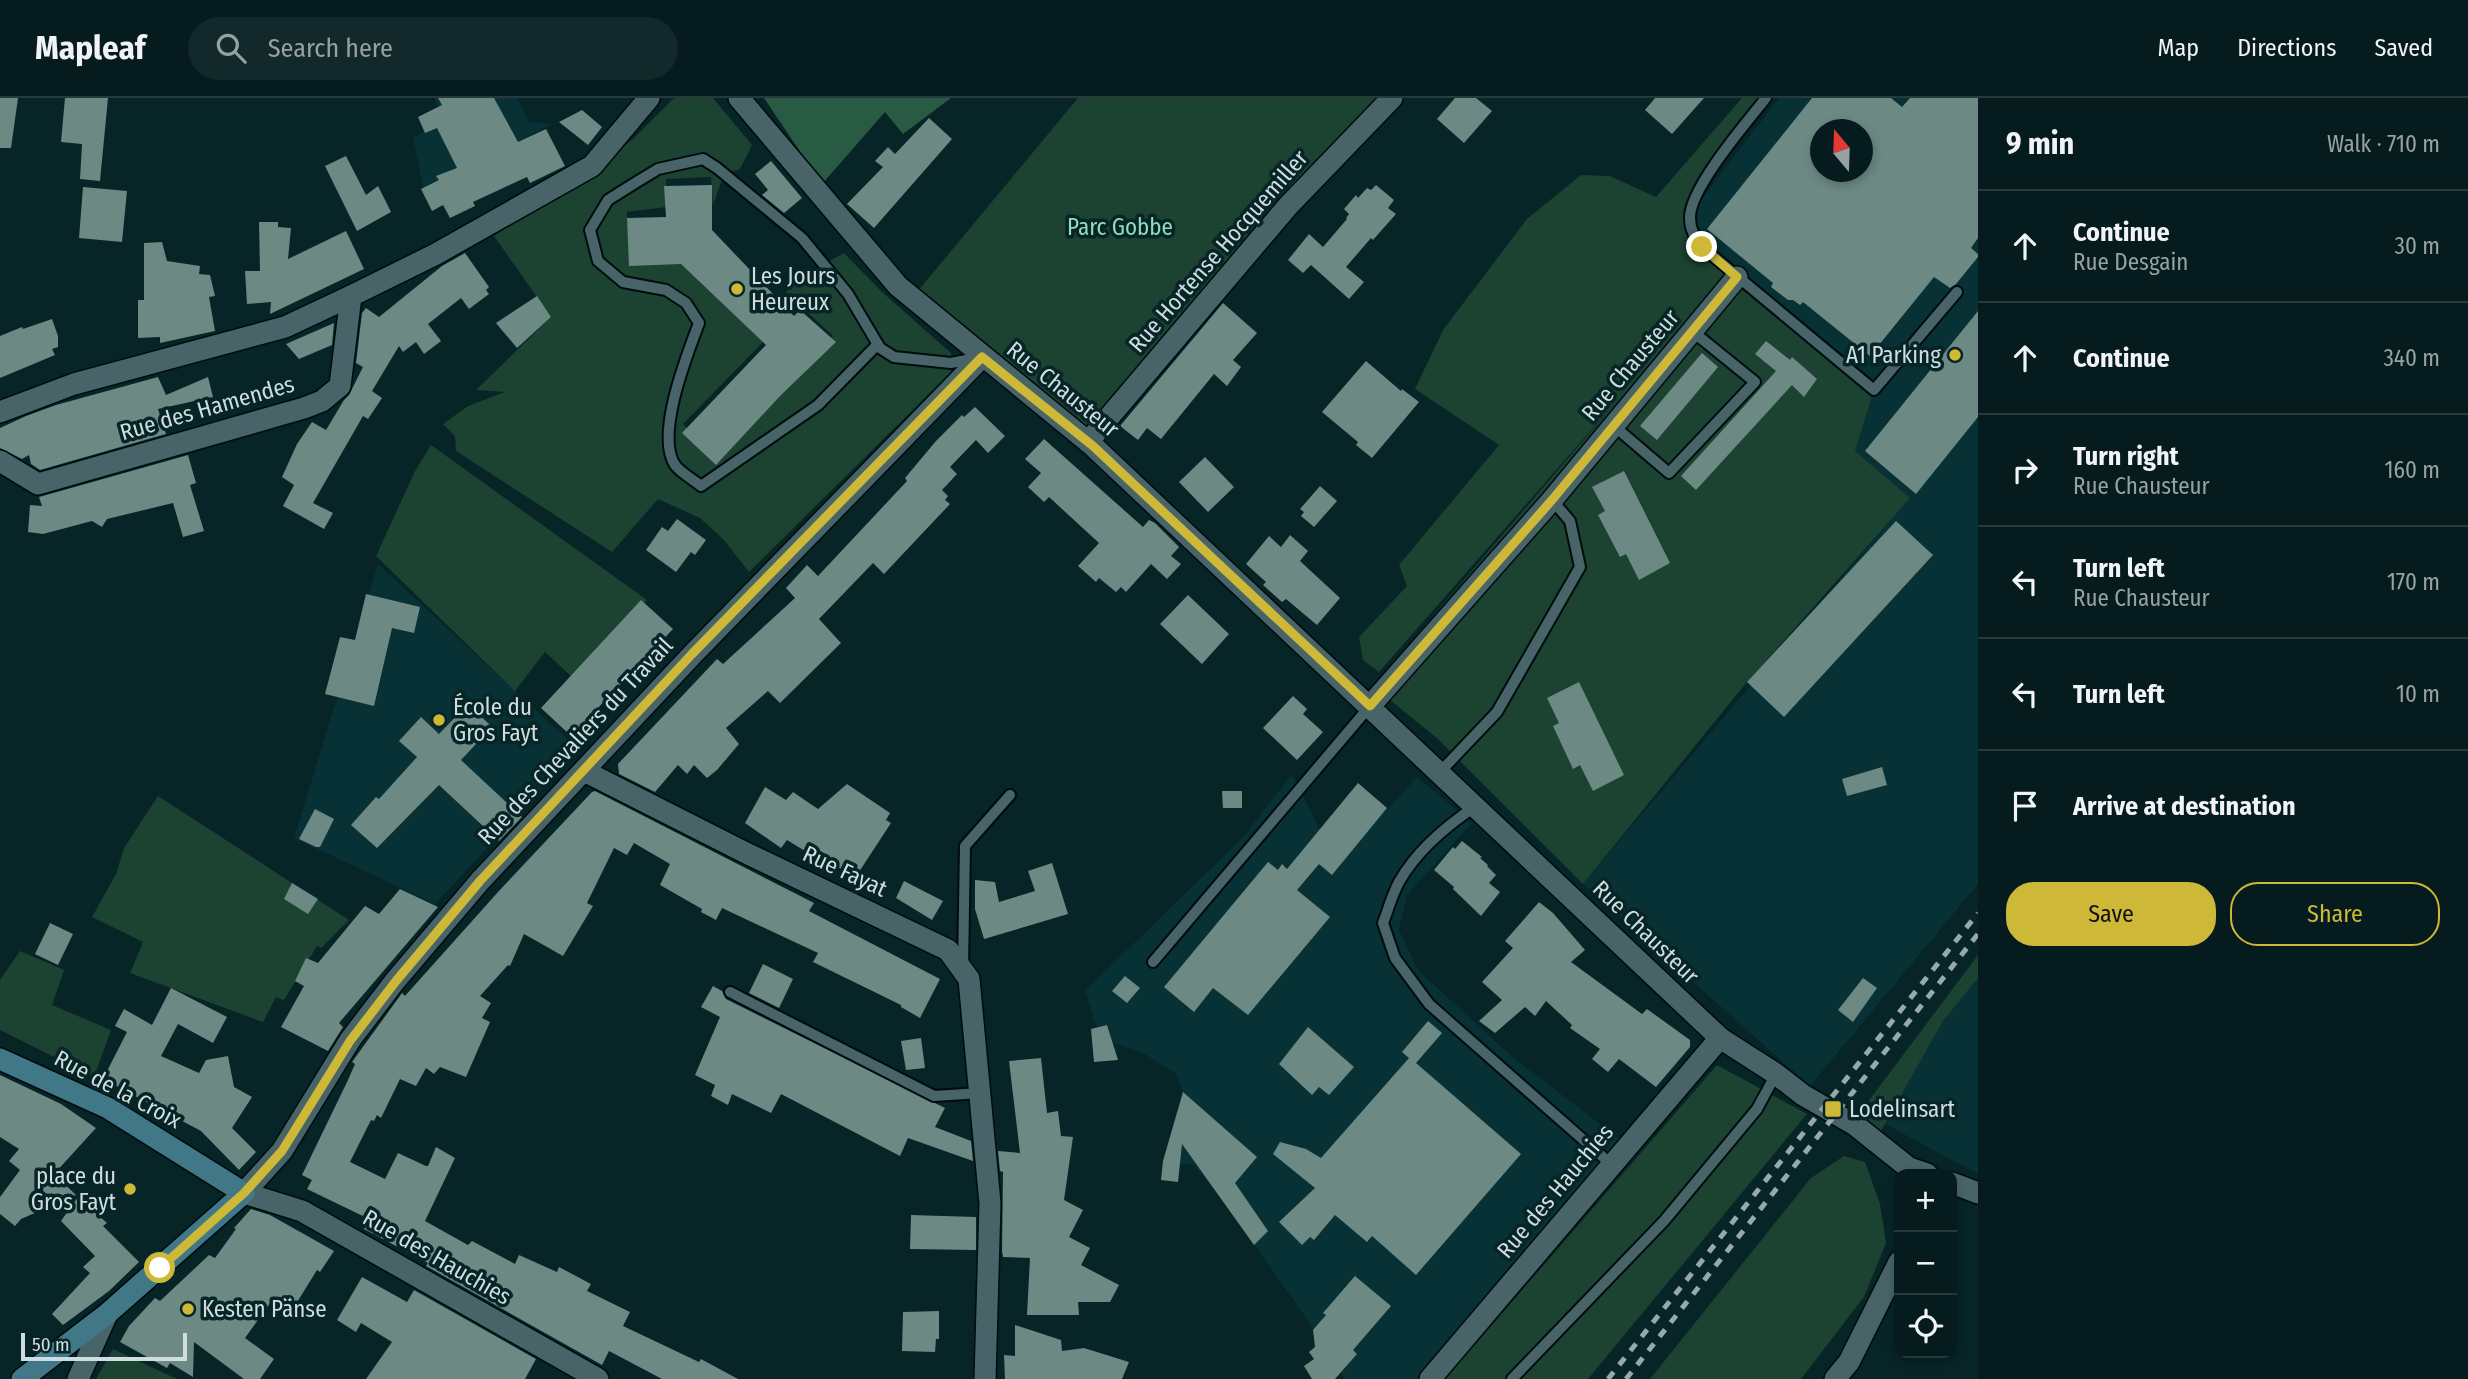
<!DOCTYPE html>
<html lang="en">
<head>
<meta charset="utf-8">
<style>
  body { margin:0; font-family:"Fira Sans Condensed",sans-serif; background:#13282a; color:#f1f3f6 }
  .controls { position:absolute; right:21px; bottom:21px; display:grid; overflow:hidden; border-radius:14px; box-shadow:0 4px 10px #0003 }
  .controls button { width:63px; height:63px; display:grid; place-items:center; padding:0; border:0; border-bottom:2px solid #26393b; background:#051b1d; color:#f1f3f6; font:35px sans-serif }
  .compass { position:absolute; left:1810px; top:21px; width:63px; height:63px; border-radius:50%; background:#051b1d; box-shadow:0 4px 10px #0003; rotate:341deg }
  .scale { position:absolute; left:21px; bottom:18px; width:166px; box-sizing:border-box; padding-left:7px; border:4px solid #cedddf; border-top:0; font-size:19px; line-height:24px; white-space:nowrap; color:#cedddf; -webkit-text-stroke:5px #072427; paint-order:stroke }
  .stop { position:absolute; width:21px; height:21px; margin:-16px; border:5px solid #ceb838; border-radius:50%; background:#fff }
  .stop.end { background:#ceb838; border-color:#fff; box-shadow:0 2px 7px #0008 }
  .list { margin:0; padding:0; list-style:none }
  h2 { display:flex; justify-content:space-between; align-items:center; height:91px; margin:0; padding:0 28px; font-size:30px }
  h2 small { font-size:23px; font-weight:400; color:#97a1a4 }
  .list li { display:grid; grid-template-columns:46px 1fr auto; gap:21px; align-items:center; box-sizing:border-box; height:112px; padding:0 28px; border-top:2px solid #26393b }
  .list b { display:block; font-size:26px; white-space:nowrap }
  .list p { margin:0; font-size:23px; white-space:nowrap; color:#97a1a4 }
  .list em { font-size:23px; font-style:normal; color:#97a1a4 }
  .actions { display:flex; gap:14px; padding:21px 28px }
  .actions a { flex:1; padding:16px 0; border:2px solid #ceb838; border-radius:28px; text-align:center; font-size:24px; color:#ceb838 }
  .actions .main { background:#ceb838; color:#111 }
  .icon { flex:none; width:38px; height:38px; fill:none; stroke:currentColor; stroke-width:2; stroke-linecap:round; stroke-linejoin:round }
  .map { position:relative; flex:none; width:1978px; height:1281px; overflow:hidden }
  header { display:flex; align-items:center; gap:42px; box-sizing:border-box; height:98px; padding:0 35px; background:#051b1d; border-bottom:2px solid #26393b }
  header strong { font-size:33px }
  nav { display:flex; gap:38px; margin-inline-start:auto; font-size:24px }
  .search { width:490px; height:63px; background:#13282a; display:flex; align-items:center; gap:18px; box-sizing:border-box; padding:0 24px; border-radius:38px; color:#97a1a4; font-size:26px }
  main { display:flex }
  aside { flex:1; background:#051b1d }
  .map>svg:first-child { display:block }
  .built { fill:#073134; fill-rule:evenodd }
  .green { fill:#1c4231 }
  .forest { fill:#295a44 }
  .building { fill:#6c8984; fill-rule:evenodd }
  .lines { fill:none; stroke-linecap:round; stroke-linejoin:round }
  .lane-casing { stroke:#000c0e; stroke-width:14 }
  .street-casing { stroke:#000c0e; stroke-width:24 }
  .secondary-casing { stroke:#000c0e; stroke-width:24 }
  .lane { stroke:#486468; stroke-width:10 }
  .street { stroke:#486468; stroke-width:21 }
  .secondary { stroke:#417887; stroke-width:21 }
  .rail { stroke:#97a9ac; stroke-width:5; stroke-dasharray:9 9; stroke-linecap:butt }
  .route { stroke:#ceb838; stroke-width:9 }
  .poi-dot { fill:#ceb838; stroke:#072427; stroke-width:2.5 }
  .labels { text-anchor:middle; stroke-width:7; stroke-linejoin:round; paint-order:stroke }
  .park-label { font-size:23px; fill:#8fdeb8; stroke:#072427 }
  .street-label { font-size:23px; fill:#cedddf; stroke:#072427 }
  .poi-label { font-size:23px; fill:#cedddf; stroke:#072427; text-anchor:start }
</style>
</head>
<body>
<header>
<strong>Mapleaf</strong>
<div class="search"><svg class="icon" aria-label="search" viewBox="0 0 24 24"><circle cx="10" cy="10" r="6"/><path d="M15 15l6 6"/></svg>Search here</div>
<nav><a>Map</a><a>Directions</a><a>Saved</a></nav>
</header>
<main>
<div class="map">
<svg width="1978" height="1281" viewBox="0 0 1978 1281">
  <rect width="100%" height="100%" fill="#072427"/>
  <g class="built">
    <path d="M434,0H517L529,24L551,26L425,97L413,40L444,22Z"/>
    <path d="M1779,0H1978V786L1810,988L1583,786L1909,400L1854,353L1737,179L1689,117ZM1820,32H1862V74H1820Z"/>
    <path d="M378,466L579,652L435,806L294,740Z"/>
    <path d="M1292,676L1319,730L1352,748L1417,679L1472,725L1407,797L1399,832L1418,872L1515,961L1621,1042L1417,1281H1345L1304,1217L1224,1104L1194,1067L1163,1063L1183,994L1176,976L1145,956L1114,945L1096,927L1085,893L1244,738Z"/>
    <path d="M1978,880V1076L1885,1026L1943,923Z"/>
  </g>
  <g class="green">
    <path d="M674,0H713L752,47L740,71L724,76L713,107L711,79L666,81V109L627,114L629,159H682L765,242L683,326L719,364L833,238L786,194L800,179L844,155L881,193L951,255V274L749,474L723,441L700,420L658,401L612,454L456,353L455,338L443,326L468,308L505,294L476,292L551,219L494,138L592,75L635,39Z"/>
    <path d="M1078,0H1392L1088,344L912,200Z"/>
    <path d="M1742,0H1766L1705,73L1689,117L1716,163L1874,292L1855,353L1910,400L1742,590L1583,786L1438,641L1373,588L1623,296L1379,574L1363,562L1359,539L1407,488L1399,467L1499,347L1415,291L1443,232L1527,121L1581,77L1610,78L1656,99Z"/>
    <path d="M431,347L647,502L572,579L545,554L515,593L376,458L415,373Z"/>
    <path d="M158,698L349,822L321,850L317,848L284,902L276,899L263,924L130,875L143,844L92,819L116,776L124,750Z"/>
    <path d="M20,853L64,872L52,907L111,932L94,979L0,932V882Z"/>
    <path d="M1978,857V880L1943,923L1881,1033L1858,1017Z"/>
    <path d="M1717,967L1807,1016L1588,1281H1445Z"/>
    <path d="M1844,1058L1865,1064L1880,1106L1886,1145L1864,1199L1801,1281H1650L1811,1080Z"/>
    <path d="M113,1251L177,1281H96Z"/>
  </g>
  <path class="forest" d="M764,0H951L903,36L885,14L822,86Z"/>
  <g class="building">
    <path d="M0,0H18L11,50H0Z"/>
    <path d="M65,0H108L100,83L80,81L82,46L61,44Z"/>
    <path d="M438,0H494L518,44L546,31L565,68L530,85L527,79L473,104L475,108L450,120L443,107L432,113L421,91L439,82L436,78L457,70L437,30L425,35L418,19L442,7Z"/>
    <path d="M1455,0H1476L1492,13L1464,45L1437,21Z"/>
    <path d="M1655,0H1704L1672,36L1645,12Z"/>
    <path d="M1812,0H1891L1902,9L1910,0H1978V140L1971,150L1978,156V159L1956,186L1950,190L1934,179L1870,258L1803,204L1800,207L1793,202H1788L1771,189L1773,185L1707,131ZM1821,32H1863V74H1821Z"/>
    <path d="M582,12L602,29L588,47L559,24Z"/>
    <path d="M929,20L952,41L874,130L847,106L883,69L875,63L888,49L895,56Z"/>
    <path d="M346,58L366,97L378,88L391,114L357,133L325,68Z"/>
    <path d="M771,63L802,100L784,115L762,97L768,92L755,76Z"/>
    <path d="M712,87V132L794,218L800,212L836,244L780,298L716,367L682,335L766,247L681,166L629,168L627,120L666,119L664,88Z"/>
    <path d="M1376,87L1394,102L1388,110L1396,116L1373,142L1371,140L1346,169L1364,184L1349,201L1311,167L1303,175L1288,162L1309,136L1323,149L1347,121L1346,120L1349,116L1344,111L1356,97L1358,100L1367,90L1371,92Z"/>
    <path d="M83,89L127,93L122,144L79,140Z"/>
    <path d="M259,124H278V129L291,130L288,161L346,133L364,171L270,216L271,204L247,206L245,173H260Z"/>
    <path d="M162,144L167,163L200,168L199,176L210,177L215,198L209,199L215,233L160,245V239L138,240V202H144V145Z"/>
    <path d="M465,155L489,189L486,192L489,196L469,211L461,200L428,226L441,243L424,256L416,244L403,254L399,248L372,293L382,300L368,321L363,318L313,405L333,415L324,431L283,408L294,387L282,379L297,346L312,324L326,332L344,302L349,297L363,269L356,265L362,215L366,210L379,219L442,168Z"/>
    <path d="M537,198L551,219L517,250L496,225Z"/>
    <path d="M1223,205L1257,235L1233,262L1241,269L1227,288L1214,276L1161,341L1147,330L1138,342L1120,328Z"/>
    <path d="M1978,213V319L1916,396L1865,353Z"/>
    <path d="M52,221L58,238V249L52,251L55,257L0,280V238L22,229L23,231Z"/>
    <path d="M334,225L332,247L299,261L286,246Z"/>
    <path d="M1766,243L1790,262L1792,259L1817,281L1804,299L1792,287L1696,392L1681,378L1776,273L1755,256Z"/>
    <path d="M1702,255L1718,269L1657,342L1640,328Z"/>
    <path d="M1366,263L1401,293L1402,291L1419,304L1372,360L1356,347L1358,344L1322,314Z"/>
    <path d="M158,279L166,297L208,279L213,299L158,311L166,336L40,372L31,366L29,357L22,361L0,350V330L26,318L56,307Z"/>
    <path d="M975,309L1005,338L988,355L976,342L950,369L957,376L942,392L948,398L945,402L950,406L884,476L873,465L819,521L841,545L780,605L768,593L726,630L739,646L717,672L707,680L694,667L687,676L678,667L655,694L619,676L618,666L717,561L723,566L795,500L786,490L807,467L818,478L907,383L905,380L936,343L962,317L964,319Z"/>
    <path d="M1044,341L1143,429L1149,422L1155,425L1179,449L1171,458L1181,466L1167,481L1151,466L1126,494L1121,489L1116,494L1099,480L1096,484L1078,468L1099,445L1049,399L1044,404L1028,389L1041,375L1025,361Z"/>
    <path d="M188,357L196,385L190,387L204,433L183,439L173,405L107,421L102,429L92,423L43,436L28,434L30,407L42,408L39,399Z"/>
    <path d="M1205,359L1234,389L1208,414L1179,384Z"/>
    <path d="M1624,373L1670,465L1639,482L1626,456L1620,459L1598,417L1605,413L1592,389Z"/>
    <path d="M1320,388L1337,403L1314,429L1301,418L1304,414L1300,411Z"/>
    <path d="M677,421L706,442L695,457L691,454L676,474L646,452L662,429L668,433Z"/>
    <path d="M1896,423L1933,457L1784,619L1747,584Z"/>
    <path d="M1290,437L1308,453L1300,463L1340,500L1317,527L1286,501L1282,504L1263,487L1266,484L1246,466L1269,438L1281,449Z"/>
    <path d="M366,496L420,509L414,535L392,530L374,608L325,596L340,539L355,542Z"/>
    <path d="M1188,497L1229,536L1202,566L1160,526Z"/>
    <path d="M641,502L673,531L577,632L575,630L569,636L541,610Z"/>
    <path d="M1579,584L1624,677L1593,693L1580,667L1573,671L1553,628L1559,625L1547,600Z"/>
    <path d="M1293,598L1307,611L1303,616L1323,634L1297,662L1263,630Z"/>
    <path d="M468,606L492,629L461,662L522,719L499,743L439,687L377,750L351,727L376,699L379,701L417,659L399,643L421,619L439,636Z"/>
    <path d="M1882,669L1887,687L1847,698L1842,681Z"/>
    <path d="M1358,685L1387,710L1332,777L1319,766L1297,792L1330,819L1248,917L1213,890L1194,914L1164,889L1268,764L1278,772L1282,766L1287,771Z"/>
    <path d="M847,686L890,715L886,722L891,725L855,780L838,769L836,772L787,742L781,750L745,725L765,689L786,702L793,694L818,711Z"/>
    <path d="M595,693L814,805L809,813L940,881L920,920L901,909V907L813,864L818,855L722,810L716,822L701,814L702,811L660,787L670,766L634,745L627,757L614,750L587,805L593,808L563,858L524,836L510,868L508,867L480,898L491,905L482,920L490,924L466,979L440,969L434,976L426,970L416,988L400,981L381,1020L377,1017L374,1023L371,1022L350,1064L385,1081L398,1055L426,1068H428L436,1049L455,1060L425,1123L468,1147L472,1143L515,1166L519,1157L557,1174L559,1169L591,1186L587,1193L630,1214L623,1228L699,1264L701,1261L738,1281H662L609,1253L602,1267L426,1168L428,1165L364,1131L369,1121L307,1091L312,1082L302,1077L348,982L355,966L352,964L402,895L405,898L498,794L592,694Z"/>
    <path d="M1222,693H1242V710H1223Z"/>
    <path d="M315,711L334,721L320,749H316L299,741Z"/>
    <path d="M1462,743L1482,759L1480,760L1488,767L1487,768L1496,777L1489,785L1500,794L1481,818L1453,791L1454,789L1434,772L1453,749L1455,751Z"/>
    <path d="M1052,765L1068,816L984,841L975,811V782L995,784L999,804L1035,793L1028,773Z"/>
    <path d="M904,783L943,803L932,822L896,800Z"/>
    <path d="M292,785L318,801L308,816L284,801Z"/>
    <path d="M400,791L438,809L339,925L343,929L328,953L281,929L304,888L295,883L306,860L318,865L365,808L379,816Z"/>
    <path d="M1539,804L1553,815L1585,852L1571,864L1642,916L1647,911L1690,942V949L1656,989L1619,961L1608,974L1592,961L1600,951L1570,930L1572,927L1546,903L1535,918L1525,909L1495,935L1479,923L1502,902L1482,884L1513,850L1505,843Z"/>
    <path d="M50,825L73,836L58,867L35,856Z"/>
    <path d="M763,866L793,881L779,910L749,895Z"/>
    <path d="M1125,878L1140,890L1127,905L1112,893Z"/>
    <path d="M1863,880L1877,890L1853,924L1838,912Z"/>
    <path d="M713,888L722,893L726,901L945,1010L935,1029L971,1043L973,1063L908,1040L900,1058L781,996L771,1015L732,996L728,1007L711,998L715,987L695,977L720,919L701,909Z"/>
    <path d="M171,890L227,919L213,945L178,926L161,958L199,975L206,962L228,958L234,989L252,999L232,1030L256,1054L239,1072L201,1033L103,981L127,934L115,928L124,911L152,927Z"/>
    <path d="M1428,923L1442,935L1416,965L1521,1056L1416,1177L1372,1138L1367,1144L1335,1117L1314,1142L1310,1139L1302,1147L1279,1124L1315,1090L1273,1056L1280,1044L1306,1051L1321,1060L1409,960L1402,954Z"/>
    <path d="M1107,927L1118,962L1094,964L1091,931Z"/>
    <path d="M1308,929L1354,969L1329,997L1319,989L1312,997L1279,966Z"/>
    <path d="M921,940L925,970L906,972L901,943Z"/>
    <path d="M1041,960L1047,1015L1058,1013L1061,1038L1073,1039L1064,1102L1083,1112L1069,1139L1090,1150L1081,1167L1119,1187L1110,1204H1078L1079,1217H1027L1030,1160L1003,1159L1002,1153L1003,1074L1000,1073L998,1053L1020,1055L1009,963Z"/>
    <path d="M0,977L61,1006L96,1030L54,1076L76,1097L21,1121L15,1128L0,1116V1099L20,1072L9,1063L19,1051L0,1039Z"/>
    <path d="M1183,994L1257,1059L1235,1085L1268,1133L1254,1147L1182,1046L1178,1084L1161,1082L1163,1063Z"/>
    <path d="M78,1099L107,1125L103,1128L139,1164L109,1193L63,1227L52,1216L90,1175L83,1169L95,1158L61,1123Z"/>
    <path d="M251,1111L270,1117L334,1153L320,1174L317,1172L291,1214L273,1201L245,1240L274,1261L260,1281H244L194,1244L193,1279L170,1265L167,1270L120,1244L129,1228L155,1200L160,1203L209,1157L215,1160L236,1131L234,1130Z"/>
    <path d="M911,1117L976,1119V1152L910,1151Z"/>
    <path d="M1355,1178L1391,1208L1353,1252L1357,1256L1335,1281H1312L1304,1268L1314,1261L1309,1254L1315,1249L1313,1232L1326,1217L1323,1215Z"/>
    <path d="M362,1179L407,1204L414,1192L536,1261L525,1281H366L392,1244L361,1225L356,1234L337,1222Z"/>
    <path d="M939,1213V1241H936L935,1254L902,1253L903,1214Z"/>
    <path d="M1015,1227L1061,1242L1062,1253L1084,1250L1129,1264L1122,1281H1005L1004,1257L1015,1258Z"/>
  </g>
  <g class="lines">
    <defs>
      <g id="lane">
        <path d="M1766,0C1747,24 1689,91 1690,120C1690,132 1695,140 1702,149L1874,292L1957,194"/>
        <path d="M878,246L818,307L701,388C694,382 681,375 675,367C655,337 687,257 699,225L686,205L666,192L623,184L598,163L590,132L608,102L635,85L658,71L703,61L717,70L802,140L848,196L880,250L894,259L951,265L976,260"/>
        <path d="M1614,328L1669,375L1755,284L1692,233"/>
        <path d="M1440,674L1497,614L1580,469L1570,423L1552,402"/>
        <path d="M1476,708C1446,728 1417,752 1399,784C1392,797 1388,812 1383,825L1395,860L1429,906L1612,1067"/>
        <path d="M1153,864L1370,608"/>
        <path d="M963,870L965,748L1010,697"/>
        <path d="M730,894L934,998L981,995"/>
        <path d="M1512,1281L1664,1123L1757,1011L1776,976"/>
      </g>
      <g id="street">
        <path d="M739,0L898,188L1093,348L1720,940L1776,976L1803,997L1855,1027L1909,1070L1927,1076"/>
        <path d="M0,314L74,286L285,229L351,198L436,156L592,68L649,0"/>
        <path d="M1088,344L1288,108L1392,0"/>
        <path d="M0,363L38,386L304,310L322,303L340,288L351,198"/>
        <path d="M1370,608L1552,402L1737,179"/>
        <path d="M584,673L744,754L948,852L969,881L990,1105L985,1281"/>
        <path d="M1952,1085L1978,1095"/>
        <path d="M78,1281L107,1216"/>
        <path d="M598,1281L302,1113L244,1095L282,1053L350,942L395,883L480,783L692,557L982,259"/>
        <path d="M1430,1281L1720,940"/>
        <path d="M1835,1281L1849,1264L1899,1164"/>
      </g>
      <path id="secondary" d="M0,961L108,1010L244,1095L107,1216L22,1281"/>
    </defs>
    <use href="#lane" class="lane-casing"/>
    <use href="#street" class="street-casing"/>
    <use href="#secondary" class="secondary-casing"/>
    <use href="#lane" class="lane"/>
    <use href="#street" class="street"/>
    <use href="#secondary" class="secondary"/>
    <g class="rail">
      <path d="M1608,1281L1978,815"/>
      <path d="M1626,1281L1978,836"/>
    </g>
  </g>
  <g class="lines">
    <path class="route" d="M160,1170L244,1095L282,1053L350,943L396,883L480,783L692,556L982,259L1093,348L1370,608L1552,402L1737,179L1702,149"/>
  </g>
  <g class="poi-dot">
    <circle cx="737" cy="191" r="7"/>
    <circle cx="1955" cy="257" r="7"/>
    <circle cx="439" cy="622" r="7"/>
    <rect x="1824" y="1002" width="18" height="18" rx="3.5"/>
    <circle cx="130" cy="1091" r="7"/>
    <circle cx="188" cy="1211" r="7"/>
  </g>
  <g class="labels">
    <g class="park-label">
      <text x="1120" y="137">Parc Gobbe</text>
    </g>
    <g class="street-label">
      <text transform="translate(1218 153) rotate(-49)" y="8">Rue Hortense Hocquemiller</text>
      <text transform="translate(1630 267) rotate(-50)" y="8">Rue Chausteur</text>
      <text transform="translate(1063 291) rotate(39)" y="8">Rue Chausteur</text>
      <text transform="translate(207 310) rotate(-16)" y="8">Rue des Hamendes</text>
      <text transform="translate(575 643) rotate(-47)" y="8">Rue des Chevaliers du Travail</text>
      <text transform="translate(845 773) rotate(25)" y="8">Rue Fayat</text>
      <text transform="translate(1646 834) rotate(44)" y="8">Rue Chausteur</text>
      <text transform="translate(118 991) rotate(28)" y="8">Rue de la Croix</text>
      <text transform="translate(1555 1093) rotate(-50)" y="8">Rue des Hauchies</text>
      <text transform="translate(437 1159) rotate(30)" y="8">Rue des Hauchies</text>
    </g>
    <g class="poi-label">
      <text x="751" y="186">Les Jours<tspan x="751" dy="26">Heureux</tspan></text>
      <text x="1941" y="265" text-anchor="end">A1 Parking</text>
      <text x="453" y="617">École du<tspan x="453" dy="26">Gros Fayt</tspan></text>
      <text x="1849" y="1019">Lodelinsart</text>
      <text x="116" y="1086" text-anchor="end">place du<tspan x="116" dy="26">Gros Fayt</tspan></text>
      <text x="202" y="1219">Kesten Pänse</text>
    </g>
  </g>
</svg>
<div class="controls">
<button>+</button>
<button>−</button>
<button><svg class="icon" aria-label="locate" viewBox="0 0 24 24"><circle cx="12" cy="12" r="6"/><path d="M12 2v4M12 18v4M2 12h4M18 12h4"/></svg></button>
</div>
<svg class="compass" viewBox="-18 -18 36 36"><path d="M0-13l5 13h-10z" fill="#e53935"/><path d="M0 13l5-13h-10z" fill="#97a1a4"/></svg>
<div class="scale">50 m</div>
<div class="stop" style="left:160px;top:1170px"></div>
<div class="stop end" style="left:1702px;top:149px"></div>
</div>
<aside>
<h2>9 min<small>Walk · 710 m</small></h2>
<ul class="list">
<li><svg class="icon" aria-label="ahead" viewBox="0 0 24 24"><path d="M12 20V5M6 11l6-6 6 6"/></svg><div><b>Continue</b><p>Rue Desgain</p></div><em>30 m</em></li>
<li><svg class="icon" aria-label="ahead" viewBox="0 0 24 24"><path d="M12 20V5M6 11l6-6 6 6"/></svg><div><b>Continue</b></div><em>340 m</em></li>
<li><svg class="icon" aria-label="right" viewBox="0 0 24 24"><path d="M7 20v-9h11M14 6l5 5-5 5"/></svg><div><b>Turn right</b><p>Rue Chausteur</p></div><em>160 m</em></li>
<li><svg class="icon" aria-label="left" viewBox="0 0 24 24"><path d="M17 20v-9H6M10 6l-5 5 5 5"/></svg><div><b>Turn left</b><p>Rue Chausteur</p></div><em>170 m</em></li>
<li><svg class="icon" aria-label="left" viewBox="0 0 24 24"><path d="M17 20v-9H6M10 6l-5 5 5 5"/></svg><div><b>Turn left</b></div><em>10 m</em></li>
<li><svg class="icon" aria-label="arrive" viewBox="0 0 24 24"><path d="M6 21V4h12l-3 4 3 4H6"/></svg><div><b>Arrive at destination</b></div></li>
</ul>
<div class="actions"><a class="main">Save</a><a>Share</a></div>
</aside>
</main>
</body>
</html>
